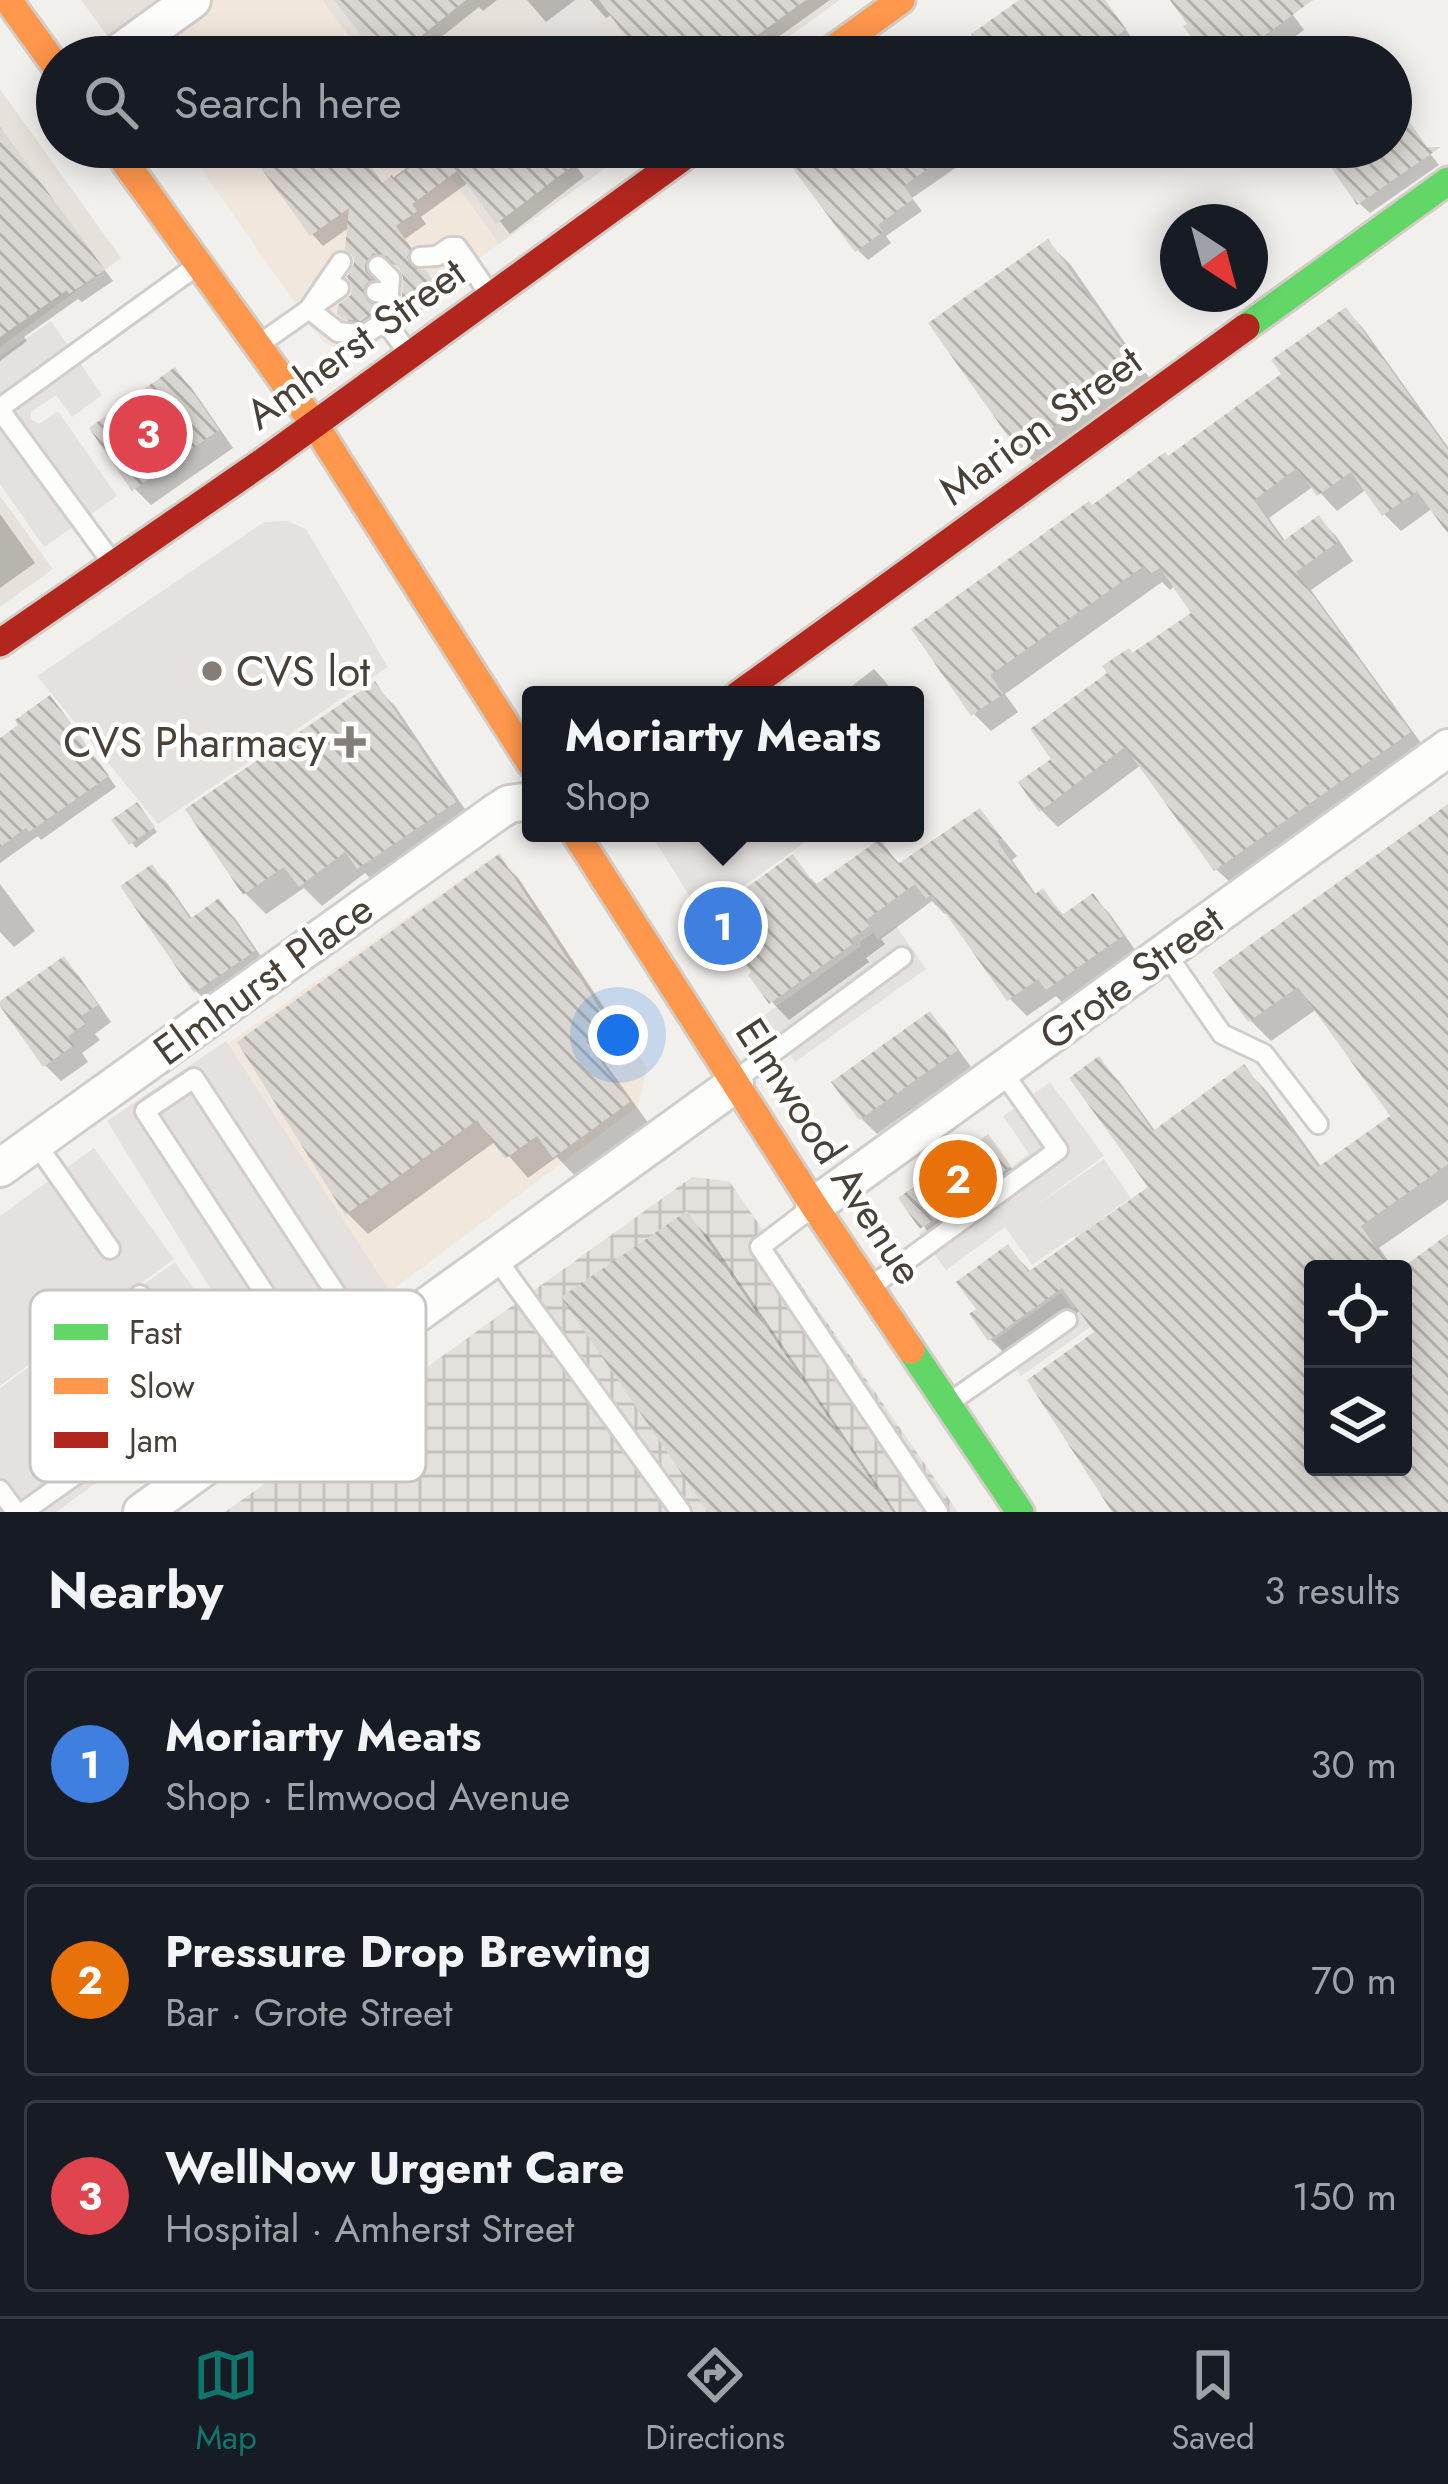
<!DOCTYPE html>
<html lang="en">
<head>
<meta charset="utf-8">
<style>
  body { margin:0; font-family:Jost,sans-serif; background:#242831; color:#f1f3f6 }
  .controls { position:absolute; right:36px; bottom:36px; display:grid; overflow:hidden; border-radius:12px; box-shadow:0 6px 30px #0003 }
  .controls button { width:108px; height:108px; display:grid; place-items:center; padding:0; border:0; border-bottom:3px solid #363941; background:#171b24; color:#f1f3f6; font:60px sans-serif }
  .compass { position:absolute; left:1160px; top:204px; width:108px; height:108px; border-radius:50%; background:#171b24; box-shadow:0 6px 30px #0003; rotate:144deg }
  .you { position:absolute; left:618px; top:1035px; width:42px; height:42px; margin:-30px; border:9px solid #fff; border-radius:50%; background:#1a73e8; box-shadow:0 0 0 18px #1a73e833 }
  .badge { display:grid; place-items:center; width:78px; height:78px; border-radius:50%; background:#0f766e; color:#fff; font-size:39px; font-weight:700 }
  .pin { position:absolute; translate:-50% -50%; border:6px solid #fff; box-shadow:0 3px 12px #0006 }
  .popup { position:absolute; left:522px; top:686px; width:402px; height:156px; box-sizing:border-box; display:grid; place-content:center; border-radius:12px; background:#171b24; filter:drop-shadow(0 3px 9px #0005); font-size:39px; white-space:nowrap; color:#9ea1a6 }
  .popup b { font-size:45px; color:#f1f3f6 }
  .popup::after { content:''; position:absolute; left:50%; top:100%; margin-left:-24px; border:24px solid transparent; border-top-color:#171b24 }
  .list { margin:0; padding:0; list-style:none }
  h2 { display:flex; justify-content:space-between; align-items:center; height:156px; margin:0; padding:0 48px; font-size:51px }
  h2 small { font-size:39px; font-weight:400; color:#9ea1a6 }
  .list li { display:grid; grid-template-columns:78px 1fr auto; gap:36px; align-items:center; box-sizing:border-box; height:192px; margin:0 24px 24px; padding:0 24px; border:3px solid #363941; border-radius:12px }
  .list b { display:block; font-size:45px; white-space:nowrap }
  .list p { margin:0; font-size:39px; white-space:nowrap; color:#9ea1a6 }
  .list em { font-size:39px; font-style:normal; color:#9ea1a6 }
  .icon { flex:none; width:66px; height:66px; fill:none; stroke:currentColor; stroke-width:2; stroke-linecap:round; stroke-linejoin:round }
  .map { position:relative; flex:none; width:1448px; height:1512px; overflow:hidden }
  .search { position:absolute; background:#171b24; box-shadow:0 6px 30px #0003; left:36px; right:36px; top:36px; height:132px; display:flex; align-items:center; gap:30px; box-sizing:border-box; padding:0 42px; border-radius:66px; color:#9ea1a6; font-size:45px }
  .sheet { height:804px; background:#171b24 }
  nav { display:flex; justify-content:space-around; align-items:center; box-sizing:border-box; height:168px; border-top:3px solid #363941; background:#171b24; font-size:33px; color:#9ea1a6 }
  nav a { display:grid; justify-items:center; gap:6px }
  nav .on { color:#0f766e }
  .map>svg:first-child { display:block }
  .residential { fill:#e6e1da }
  .commercial { fill:#f1e7dd }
  .industrial { fill:url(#industrial-grid) }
  .parking { fill:#e4e1de }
  .shadow { fill:#0003 }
  .building { fill:url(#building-back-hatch) }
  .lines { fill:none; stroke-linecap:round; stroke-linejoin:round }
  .lane-casing { stroke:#d0cdca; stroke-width:24 }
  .street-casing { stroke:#d0cdca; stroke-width:42 }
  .fast-casing { stroke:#d3cdc5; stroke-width:33 }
  .slow-casing { stroke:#d3cdc5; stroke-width:33 }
  .jam-casing { stroke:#d3cdc5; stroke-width:33 }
  .lane { stroke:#fdfdfc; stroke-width:18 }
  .street { stroke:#fdfdfc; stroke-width:36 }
  .fast { stroke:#63d668; stroke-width:27 }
  .slow { stroke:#ff974d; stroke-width:27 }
  .jam { stroke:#b3261e; stroke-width:27 }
  .poi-dot { fill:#847e77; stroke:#fff; stroke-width:4.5 }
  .labels { text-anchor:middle; stroke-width:9; stroke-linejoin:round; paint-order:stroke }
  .street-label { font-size:42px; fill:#494038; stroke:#fff }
  .poi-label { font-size:42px; fill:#494038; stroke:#fff; text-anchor:start }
  .key { fill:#fff; stroke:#c8c6c3; stroke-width:3 }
  .key-label { font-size:33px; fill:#494038 }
</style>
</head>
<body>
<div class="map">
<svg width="1448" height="1512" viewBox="0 0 1448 1512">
  <defs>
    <pattern id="industrial-grid" width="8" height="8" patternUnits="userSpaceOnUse" patternTransform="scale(3)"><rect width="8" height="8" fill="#e4e0dc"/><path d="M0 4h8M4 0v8" fill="none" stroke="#c5c1be"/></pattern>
    <pattern id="building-back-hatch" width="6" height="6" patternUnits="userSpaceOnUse" patternTransform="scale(3)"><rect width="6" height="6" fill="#dad7d3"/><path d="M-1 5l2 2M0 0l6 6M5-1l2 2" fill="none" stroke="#b3b0ac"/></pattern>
  </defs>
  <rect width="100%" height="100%" fill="#f2f0ed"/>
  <g class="residential">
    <path d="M81,0H192L119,52Z"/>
    <path d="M322,0H840L761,57H364Z"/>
    <path d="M0,89L121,258L0,347Z"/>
    <path d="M429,147H635L499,244Z"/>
    <path d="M0,496L53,569L0,607Z"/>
  </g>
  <g class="commercial">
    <path d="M192,0H322L364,57H123Z"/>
    <path d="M186,147H429L499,244L362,343L337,348L325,343L313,329Z"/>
    <path d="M500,852L647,1068L638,1106L276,1377L112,1125Z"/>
  </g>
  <path class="industrial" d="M692,1177L729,1181L958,1512H225Z"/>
  <g class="parking">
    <path d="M567,0H584L625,57H499L494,50Z"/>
    <path d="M563,147H633L587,180Z"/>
    <path d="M51,321L102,395L72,417L56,395L31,412V419L39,424L58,411L117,496L44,547L0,484V357Z"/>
    <path d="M287,521L306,529L388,667L158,824L37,676L264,522Z"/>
    <path d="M650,833H818L702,916Z"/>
    <path d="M896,926L926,969L795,1062L763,1016L861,946L860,942L873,933L880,942L879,938Z"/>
    <path d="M226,1041L393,1296L269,1384L107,1121Z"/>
    <path d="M1050,1082L1104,1156L1031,1209L1104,1159L1131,1198L1100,1220L1127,1259L1121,1304L1074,1236L1032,1265L1005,1227L946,1270L919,1233L1029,1154L1003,1116Z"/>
    <path d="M94,1148L174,1259L0,1386V1216Z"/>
    <path d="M175,1262L248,1366L232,1378V1385L56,1512H0V1388Z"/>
    <path d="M1099,1291L1113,1311L1021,1376L995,1340L1061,1293L1073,1309Z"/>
  </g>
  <g class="shadow">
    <path d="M337,0H497L483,11L479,7L416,57H381Z"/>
    <path d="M527,0H575L546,22Z"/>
    <path d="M590,0H830L750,57H644L613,14L606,18Z"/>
    <path d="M1023,0H1105L1134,41L1112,57H992Z"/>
    <path d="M1174,0H1282L1304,30L1267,57H1210Z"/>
    <path d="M1408,125L1439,165L1370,213L1359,203L1357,147H1391V136Z"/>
    <path d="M263,147H356L384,185L433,147H563L584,177L510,234L469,182L421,217L426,224L405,239L421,262L416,272L425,273L444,295L419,312L408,300L405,271L401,266L388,263L376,274L377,295L373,306L385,320L358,330L340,313L353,296L357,265L350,227L323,246L312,234Z"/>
    <path d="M814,147H986L912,198L922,211L886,236L891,243L868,260L858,250Z"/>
    <path d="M0,149L18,153L113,281L82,302L78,299L24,337L27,341L0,361Z"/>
    <path d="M1048,243L1070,264L1157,389L1043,472L1022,450L932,323Z"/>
    <path d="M1346,311L1363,328L1448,447V526L1433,508L1401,531L1384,514L1367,489L1337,511L1314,486L1269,518L1286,542L1319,519L1336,536L1353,561L1311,590L1426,750L1234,886L1216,869L1141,765L1058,827L1041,810L1055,759L1133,657L1195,613L1176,585L1170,590L1162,582L1005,694L1018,712L991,731L974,714L915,630L1169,460L1286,375Z"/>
    <path d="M175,371L191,387L233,448L151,505L135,489Z"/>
    <path d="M0,514L35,563L0,588Z"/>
    <path d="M874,669L884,680L895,695H852L848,689Z"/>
    <path d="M374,685L395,706L475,824L380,888L365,873L322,906L304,888L266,914L245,893Z"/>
    <path d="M60,708L116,787L41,840L38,836L0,863V742Z"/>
    <path d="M1448,806V1200L1379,1248L1394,1269H1313V1467H1403V1271L1448,1238V1512H1115L1098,1333L1081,1310L1011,1360L990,1339L980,1310L1008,1248L1032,1273L1153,1188L1098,1060L1119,1081L1156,1132L1244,1068L1265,1089L1322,1168L1394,1117L1317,1009L1271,1041L1250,1020Z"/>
    <path d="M141,810L157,832L136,848L115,821Z"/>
    <path d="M980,812L1017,856L1012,860L1037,896L1043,892L1065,917L1093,897L1110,914L1138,954L1065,1005L1056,996L1027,1016L1010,999L949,912L945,914L932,901L881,939L885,944L866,958L869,962L789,1020L772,1002L752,975L792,858L818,886L880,843L901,865Z"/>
    <path d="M498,858L519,879L629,1046L605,1063L649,1124L576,1177L557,1157L528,1178L496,1141L368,1234L347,1213Z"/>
    <path d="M152,868L168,884L193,920L219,902L235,918L269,968L212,1007L196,991Z"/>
    <path d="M0,884L35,931L14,947L0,932Z"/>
    <path d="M63,960L79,976L111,1022L95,1034L100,1040L82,1053L88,1062L61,1081L45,1065Z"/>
    <path d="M929,1015L945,1031L971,1067L877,1134L861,1118Z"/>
    <path d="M988,1138L1019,1178L933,1238L902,1199Z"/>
    <path d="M686,1215L708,1236L896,1512H712Z"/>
  </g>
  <g class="building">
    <path d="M334,0H466L395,57H378Z"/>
    <path d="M599,0H806L727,57H641Z"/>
    <path d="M1019,0H1105L1126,29L1087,57H988L971,34Z"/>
    <path d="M1170,0H1313L1235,57H1206L1183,26L1187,24Z"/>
    <path d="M1409,121L1427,147H1441L1357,205L1328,163L1351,147H1391V133Z"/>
    <path d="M0,127L105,270L69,294L67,290L0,337Z"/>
    <path d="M246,147H356L382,183L392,175L394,179L439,147H562L575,164L496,224L457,171L412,204L417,211L396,226L411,248L407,257L410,265L415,269L426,270L434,283L406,302L402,297L403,278L400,269L387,256L373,253L365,264V271L372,279L366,284L363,292L368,302L374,305L373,312L361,321L343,319L337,314L338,305L351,295L352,288L347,277L354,264V257L345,249L349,208L310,236Z"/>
    <path d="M809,147H958L904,186L913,199L878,225L883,232L855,252L788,162Z"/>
    <path d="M1048,239L1138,366L1019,452L928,323Z"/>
    <path d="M1346,307L1448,450V534L1417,491L1382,516L1351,472L1317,496L1297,468L1254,500L1283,541L1319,515L1338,542L1296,572L1411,732L1214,871L1125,747L1039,812L1018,782L1051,759L1030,729L1107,673L1102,666L1129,648L1132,653L1191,613L1160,568L1150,574L1144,566L990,675L1003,694L971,716L911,629L1089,501L1092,505L1165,452L1168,456L1281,374L1271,360Z"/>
    <path d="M175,367L219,430L132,491L89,428Z"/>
    <path d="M375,681L456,802L357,869L345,852L299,887L284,867L243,895L185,809Z"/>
    <path d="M50,695L109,776L29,832L26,828L0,847V738L18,725L15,720Z"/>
    <path d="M137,802L155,827L129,845L111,820Z"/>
    <path d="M1448,804V1164L1361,1226L1391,1269H1313V1467H1403V1267L1448,1234V1512H1112L1027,1380L1094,1332L1062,1288L988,1341L969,1314L976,1309L956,1282L1008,1244L1028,1272L1148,1187L1069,1078L1099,1056L1153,1131L1244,1064L1318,1167L1390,1116L1298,987L1248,1022L1212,972Z"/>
    <path d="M980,808L1002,838L997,841L1034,895L1043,888L1062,915L1093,893L1123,936L1046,990L1038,979L1007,1001L932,894L926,899L915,884L866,920L869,926L851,939L854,943L769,1004L748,975L751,972L710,914L793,854L815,885L880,839L898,864Z"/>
    <path d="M499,854L610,1024L586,1041L630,1102L553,1158L537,1136L505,1159L477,1120L345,1215L237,1042Z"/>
    <path d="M152,864L190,919L219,898L255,951L194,993L120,886Z"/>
    <path d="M64,956L98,1005L81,1016L86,1023L68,1036L74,1045L43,1067L0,1006V1001Z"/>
    <path d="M930,1011L958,1050L859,1120L831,1082Z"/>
    <path d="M988,1134L1011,1166L920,1229L898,1198Z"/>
    <path d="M687,1211L893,1512H708L561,1297Z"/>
  </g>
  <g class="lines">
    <defs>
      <g id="lane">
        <path d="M420,257L437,256L450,247H457L488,292"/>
        <path d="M341,262L309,309L338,332L364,335L385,321L406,350"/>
        <path d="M376,292L389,293L390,278L378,266"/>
        <path d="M261,343L339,288"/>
        <path d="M0,408L195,267"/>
        <path d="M0,410L111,561"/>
        <path d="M1165,952L1222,1034L1264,1054L1318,1124"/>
        <path d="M737,1079L902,957"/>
        <path d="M35,1142L110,1249"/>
        <path d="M810,1209L760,1247L938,1512"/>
        <path d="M495,1257L681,1512"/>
        <path d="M873,1285L1058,1150L1002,1071"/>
        <path d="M140,1295L242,1439"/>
        <path d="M348,1312L331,1323L294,1338L145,1111L194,1078L348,1312L371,1347"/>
        <path d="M953,1400L1067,1320"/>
        <path d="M0,1490L16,1512"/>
        <path d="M23,1512L203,1384"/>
      </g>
      <g id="street">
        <path d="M113,57L192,0"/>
        <path d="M0,1168L495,813L509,804L531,801"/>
        <path d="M814,1206L1448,748"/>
        <path d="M142,1512L735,1084"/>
      </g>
      <g id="fast">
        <path d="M1246,327L1448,181"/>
        <path d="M911,1350L1020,1512"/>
      </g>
      <g id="slow">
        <path d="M8,0L57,68"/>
        <path d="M822,57L901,0"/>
        <path d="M114,147L315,425L531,764"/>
        <path d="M575,833L814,1206L911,1350"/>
      </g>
      <g id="jam">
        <path d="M0,643L264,461L697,147"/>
        <path d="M738,695L1246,327"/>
      </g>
    </defs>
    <use href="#lane" class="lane-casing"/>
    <use href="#street" class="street-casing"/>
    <use href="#fast" class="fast-casing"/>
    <use href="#slow" class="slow-casing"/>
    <use href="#jam" class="jam-casing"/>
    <use href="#lane" class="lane"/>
    <use href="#street" class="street"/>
    <use href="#fast" class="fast"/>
    <use href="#slow" class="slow"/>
    <use href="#jam" class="jam"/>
  </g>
  <g class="poi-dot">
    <circle cx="212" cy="671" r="12"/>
    <path d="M344 724h12v12h12v12h-12v12h-12v-12h-12v-12h12z"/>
  </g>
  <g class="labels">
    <g class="street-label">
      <text transform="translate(355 343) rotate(-36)" y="15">Amherst Street</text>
      <text transform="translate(1040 425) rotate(-36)" y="15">Marion Street</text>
      <text transform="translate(1131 977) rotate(-36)" y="15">Grote Street</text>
      <text transform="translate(263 979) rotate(-36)" y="15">Elmhurst Place</text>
      <text transform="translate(830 1151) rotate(57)" y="15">Elmwood Avenue</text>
    </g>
    <g class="poi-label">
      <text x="236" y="686">CVS lot</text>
      <text x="326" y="757" text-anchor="end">CVS Pharmacy</text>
    </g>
  </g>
  <rect x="30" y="1290" width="396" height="192" rx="18" class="key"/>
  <rect x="54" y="1324" width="54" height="16" fill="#63d668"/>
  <rect x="54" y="1378" width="54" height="16" fill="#ff974d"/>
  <rect x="54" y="1432" width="54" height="16" fill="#b3261e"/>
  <g class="key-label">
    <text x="129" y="1344">Fast</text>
    <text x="129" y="1398">Slow</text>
    <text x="129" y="1452">Jam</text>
  </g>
</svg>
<div class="controls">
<button><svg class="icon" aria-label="locate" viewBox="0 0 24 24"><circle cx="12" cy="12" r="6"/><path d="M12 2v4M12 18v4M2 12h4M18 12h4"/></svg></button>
<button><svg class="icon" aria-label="layers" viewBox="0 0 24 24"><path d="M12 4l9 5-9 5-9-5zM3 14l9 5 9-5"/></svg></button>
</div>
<svg class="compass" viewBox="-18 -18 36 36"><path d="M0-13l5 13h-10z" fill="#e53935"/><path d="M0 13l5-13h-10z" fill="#9ea1a6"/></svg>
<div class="you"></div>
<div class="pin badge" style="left:723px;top:926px;background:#3f7fe0">1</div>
<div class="popup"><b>Moriarty Meats</b>Shop</div>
<div class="pin badge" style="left:958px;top:1179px;background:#e8710a">2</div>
<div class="pin badge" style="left:148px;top:434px;background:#e0444e">3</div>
<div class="search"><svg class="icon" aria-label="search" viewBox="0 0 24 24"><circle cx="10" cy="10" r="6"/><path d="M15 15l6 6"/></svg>Search here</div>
</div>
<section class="sheet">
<h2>Nearby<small>3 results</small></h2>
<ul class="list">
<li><span class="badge" style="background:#3f7fe0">1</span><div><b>Moriarty Meats</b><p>Shop · Elmwood Avenue</p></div><em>30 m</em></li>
<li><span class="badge" style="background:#e8710a">2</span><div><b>Pressure Drop Brewing</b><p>Bar · Grote Street</p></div><em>70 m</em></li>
<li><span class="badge" style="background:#e0444e">3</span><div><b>WellNow Urgent Care</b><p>Hospital · Amherst Street</p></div><em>150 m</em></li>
</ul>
</section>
<nav>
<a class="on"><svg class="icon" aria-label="map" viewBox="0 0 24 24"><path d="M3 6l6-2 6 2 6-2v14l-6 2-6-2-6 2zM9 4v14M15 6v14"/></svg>Map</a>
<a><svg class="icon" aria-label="directions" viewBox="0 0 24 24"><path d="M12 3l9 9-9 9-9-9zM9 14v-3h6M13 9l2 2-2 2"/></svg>Directions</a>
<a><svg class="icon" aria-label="saved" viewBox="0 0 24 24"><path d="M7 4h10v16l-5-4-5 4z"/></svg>Saved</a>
</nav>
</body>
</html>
